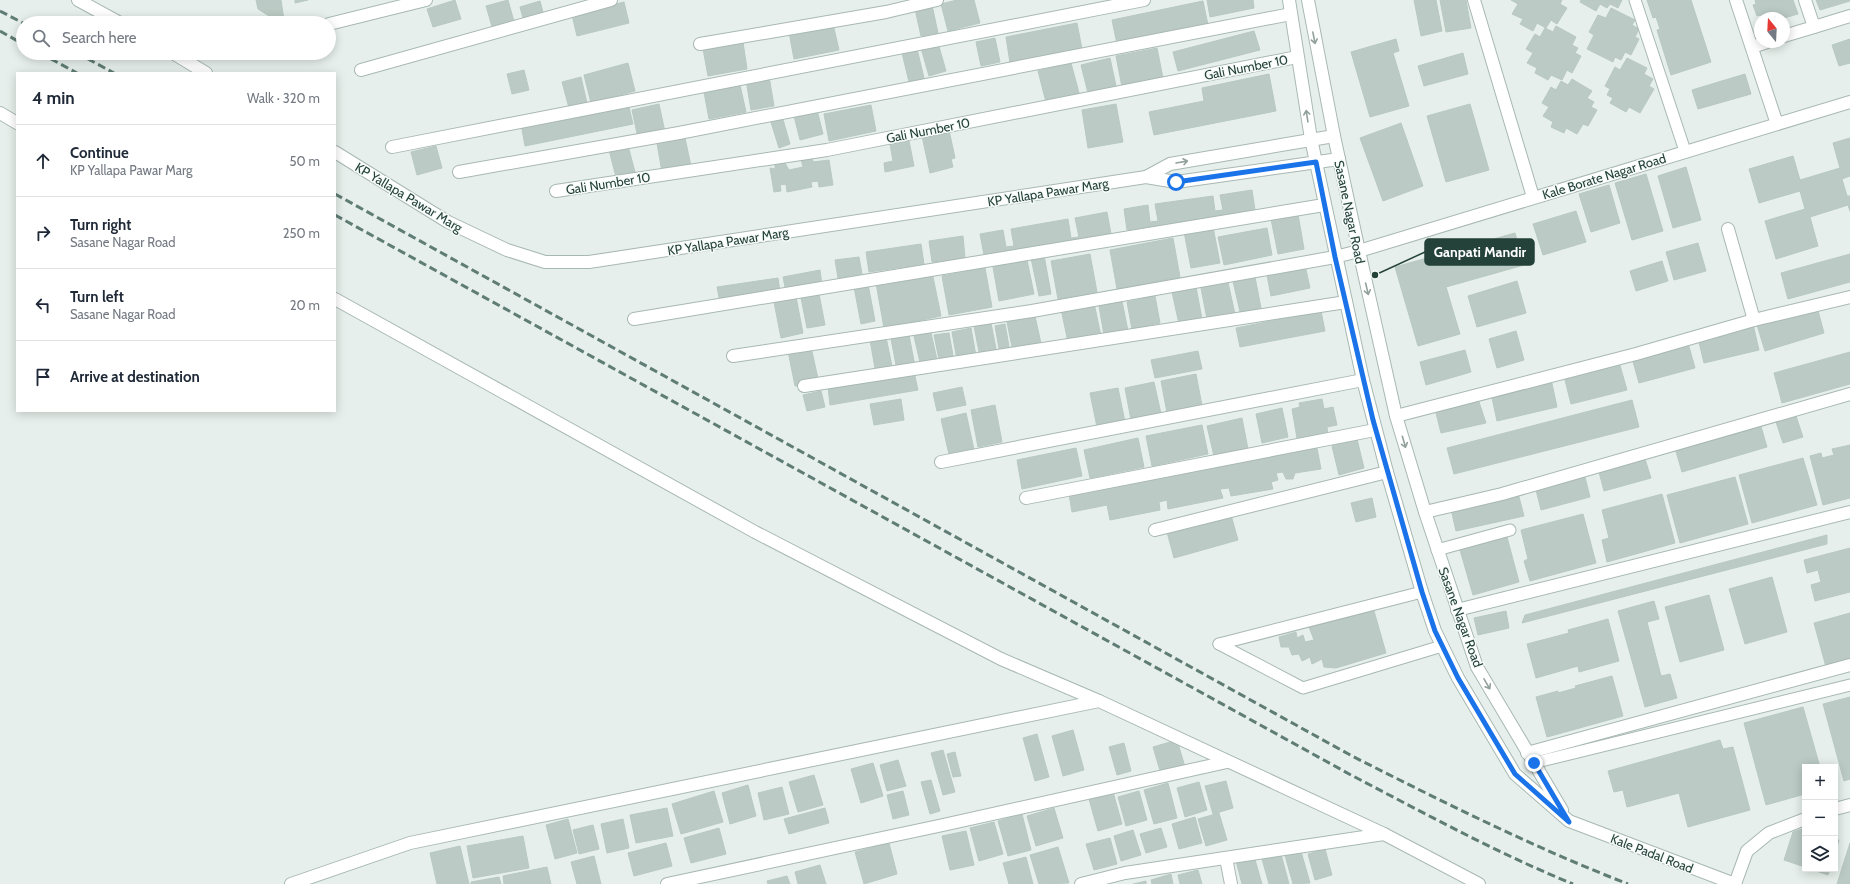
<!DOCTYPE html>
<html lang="en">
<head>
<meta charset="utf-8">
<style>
  body { margin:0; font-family:Cabin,sans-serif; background:#f6f6f7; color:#1f2937 }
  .controls { position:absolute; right:12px; bottom:12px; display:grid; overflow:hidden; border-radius:0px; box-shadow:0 2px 10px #0003 }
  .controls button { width:36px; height:36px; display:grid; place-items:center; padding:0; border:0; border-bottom:1px solid #e0e1e3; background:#fff; color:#1f2937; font:20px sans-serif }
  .compass { position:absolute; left:1754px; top:12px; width:36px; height:36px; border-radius:50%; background:#fff; box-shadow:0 2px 10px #0003; rotate:342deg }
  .stop { position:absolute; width:12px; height:12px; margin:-9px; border:3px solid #1a73e8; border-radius:50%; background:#fff }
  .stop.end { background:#1a73e8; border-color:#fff; box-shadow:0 1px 4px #0008 }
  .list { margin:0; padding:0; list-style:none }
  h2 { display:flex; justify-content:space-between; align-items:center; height:52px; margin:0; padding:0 16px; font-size:17px }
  h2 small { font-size:13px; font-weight:400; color:#747a83 }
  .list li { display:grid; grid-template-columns:26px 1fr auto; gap:12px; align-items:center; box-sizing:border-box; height:72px; padding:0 16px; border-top:1px solid #e0e1e3 }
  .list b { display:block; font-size:15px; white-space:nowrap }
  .list p { margin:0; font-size:13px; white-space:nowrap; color:#747a83 }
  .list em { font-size:13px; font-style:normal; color:#747a83 }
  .icon { flex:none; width:22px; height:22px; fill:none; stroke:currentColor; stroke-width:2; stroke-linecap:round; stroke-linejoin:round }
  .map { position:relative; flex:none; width:1850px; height:884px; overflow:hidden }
  .search { position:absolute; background:#fff; box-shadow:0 2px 10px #0003; left:16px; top:16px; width:320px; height:44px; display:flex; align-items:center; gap:10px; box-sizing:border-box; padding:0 14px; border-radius:22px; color:#747a83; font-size:15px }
  .panel { position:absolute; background:#fff; box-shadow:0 2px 10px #0003; left:16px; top:72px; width:320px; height:340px; border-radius:0px }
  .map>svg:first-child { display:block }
  .building { fill:#bbcac4; stroke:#b8c9c2 }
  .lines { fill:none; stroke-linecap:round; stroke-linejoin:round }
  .service-casing { stroke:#a8b8b2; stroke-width:13 }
  .minor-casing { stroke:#a8b8b2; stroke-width:14 }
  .tertiary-casing { stroke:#a8b8b2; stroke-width:14 }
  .service { stroke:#fff; stroke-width:11 }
  .minor { stroke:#fff; stroke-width:12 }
  .tertiary { stroke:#fff; stroke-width:12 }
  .rail { stroke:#5f7d75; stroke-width:3; stroke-dasharray:8 4; stroke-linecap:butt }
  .oneway { stroke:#92a09c }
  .route { stroke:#1a73e8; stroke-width:5 }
  .labels { text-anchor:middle; stroke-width:3; stroke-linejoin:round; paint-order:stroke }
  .street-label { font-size:13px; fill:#24423a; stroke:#f7fbf9 }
  .leader { fill:none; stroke:#24423a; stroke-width:1.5 }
  .callout-dot { fill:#24423a; stroke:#f7fbf9; stroke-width:1.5 }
  .callout { fill:#24423a; stroke:#24423a; stroke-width:1.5 }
  .callout-label { font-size:14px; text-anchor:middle; font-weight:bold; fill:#fff }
</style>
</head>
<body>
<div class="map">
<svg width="1850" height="884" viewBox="0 0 1850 884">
  <rect width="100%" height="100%" fill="#e6efeb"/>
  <g class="building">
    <path d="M256,0H281L284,20L277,21L258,9Z"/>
    <path d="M295,0H308L295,3Z"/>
    <path d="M455,0L461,19L433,27L427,9Z"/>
    <path d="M508,0L515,25L493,30L486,6Z"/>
    <path d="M957,0H974L980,23L948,31L941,4Z"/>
    <path d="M1207,0H1253L1254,8L1210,17Z"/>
    <path d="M1414,0H1436L1442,31L1421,36Z"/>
    <path d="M1440,0H1466L1471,28L1446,32Z"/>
    <path d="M1511,0H1562L1560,4L1567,8L1557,24L1551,20L1546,28L1537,23L1533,31L1520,24L1523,19L1512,14L1518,4Z"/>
    <path d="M1581,0H1622L1618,8L1610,4L1607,8L1600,4L1596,11L1580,2Z"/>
    <path d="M1647,0H1691L1711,62L1671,75L1657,30L1660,29L1656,17L1653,18Z"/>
    <path d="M1755,0H1793L1798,14L1784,18H1761L1760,15L1757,16L1753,5L1756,4Z"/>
    <path d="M1816,0H1850V1L1820,10Z"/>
    <path d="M540,1L544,16L524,22L520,7Z"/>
    <path d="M1203,1L1208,25L1117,44L1112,20Z"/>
    <path d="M624,2L629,23L577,36L572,15Z"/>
    <path d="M932,5L938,33L921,36L915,9Z"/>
    <path d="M1611,8L1635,20L1632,25L1639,29L1635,37L1639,39L1631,55L1625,52L1621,60L1615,57L1613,62L1587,49L1594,35L1589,32L1598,15L1606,18Z"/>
    <path d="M1077,23L1082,49L1010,63L1006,37Z"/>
    <path d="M833,24L839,50L794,59L789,32Z"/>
    <path d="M1556,26L1576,37L1572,45L1578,48L1575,53L1581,56L1572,73L1567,70L1562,80L1551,75L1548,80L1535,73L1537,68L1527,63L1533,53L1526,49L1535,34L1540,37L1545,28L1553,32Z"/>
    <path d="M1254,31L1260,50L1178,71L1173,52Z"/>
    <path d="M995,38L1000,62L981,66L976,42Z"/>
    <path d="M1396,39L1399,51L1393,53L1409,106L1370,117L1351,52Z"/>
    <path d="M1850,39V63L1839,66L1832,45Z"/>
    <path d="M743,42L747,69L708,76L703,49Z"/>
    <path d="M938,43L946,71L929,76L921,48Z"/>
    <path d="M1157,48L1163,78L1122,87L1116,56Z"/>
    <path d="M917,49L924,78L909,82L902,53Z"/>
    <path d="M1463,53L1468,74L1424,86L1418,66Z"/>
    <path d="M1110,58L1116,86L1088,93L1081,65Z"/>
    <path d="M1627,58L1647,68L1644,74L1653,79L1649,86L1654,89L1640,113L1629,107L1626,112L1610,103L1613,98L1607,95L1610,89L1605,86L1615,67L1620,70Z"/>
    <path d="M628,63L635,91L591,103L584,75Z"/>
    <path d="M1071,63L1079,93L1046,102L1038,71Z"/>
    <path d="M524,70L529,90L512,94L507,74Z"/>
    <path d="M1269,74L1276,111L1154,135L1149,112L1204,101L1202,88Z"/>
    <path d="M1745,74L1751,94L1698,109L1692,90Z"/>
    <path d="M769,76L774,106L751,110L746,80Z"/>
    <path d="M581,77L587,103L569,108L562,82Z"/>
    <path d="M1572,79L1592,91L1587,98L1594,102L1591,107L1597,110L1588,126L1583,124L1577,134L1566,128L1564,133L1551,127L1553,122L1543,116L1549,107L1542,103L1551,87L1556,90L1561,81L1568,85Z"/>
    <path d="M740,85L746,112L709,119L704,92Z"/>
    <path d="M628,103L633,124L525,146L521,124Z"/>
    <path d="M659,104L665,132L638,138L632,110Z"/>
    <path d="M1116,104L1123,142L1088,148L1082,110Z"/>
    <path d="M1470,104L1489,170L1446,182L1427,116Z"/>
    <path d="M871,105L876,131L829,141L824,114Z"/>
    <path d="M816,106L823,134L800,140L793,112Z"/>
    <path d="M782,116L790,144L779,148L770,119Z"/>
    <path d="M1401,123L1423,186L1383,201L1360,138Z"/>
    <path d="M949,130L955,158L951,159L953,167L930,173L922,136Z"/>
    <path d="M685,138L691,166L662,172L657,143Z"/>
    <path d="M1850,138V176L1842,179L1847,196H1850V211L1848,205L1810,217L1818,246L1776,259L1765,221L1805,209L1800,191L1759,203L1749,169L1793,156L1800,180L1840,168L1833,143Z"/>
    <path d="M909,141L914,166L885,172L884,163L893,161L890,144Z"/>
    <path d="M627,142L635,172L616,177L608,146Z"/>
    <path d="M436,146L442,168L417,175L411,152Z"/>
    <path d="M812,157L813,162L829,160L833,185L819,187L818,181L811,182L812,187L787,192L786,184L780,185L781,191L774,192L770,168L775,169V163H785L789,170L803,167L801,159Z"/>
    <path d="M1686,167L1701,220L1673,228L1658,176Z"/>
    <path d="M1646,174L1663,231L1632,240L1615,183Z"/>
    <path d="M1609,185L1620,223L1591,232L1579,194Z"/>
    <path d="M1252,190L1255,210L1127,230L1124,209L1148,205L1150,222L1158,221L1155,204L1213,196L1215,211L1223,210L1220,195Z"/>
    <path d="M1576,211L1586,242L1543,255L1533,224Z"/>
    <path d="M1107,212L1111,234L984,255L980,234L1003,230L1006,247L1014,246L1011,229L1068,219L1071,238L1079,237L1075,218Z"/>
    <path d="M1298,214L1304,249L1278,254L1271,219Z"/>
    <path d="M1213,227L1220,263L1191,268L1184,232Z"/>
    <path d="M1267,228L1272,255L1224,265L1218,237Z"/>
    <path d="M1515,233L1524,265L1446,287L1460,334L1418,346L1395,267Z"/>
    <path d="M963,236L965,258L932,262L929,241Z"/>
    <path d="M1173,238L1180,277L1117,289L1110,250Z"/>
    <path d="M1698,243L1706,271L1674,280L1666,252Z"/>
    <path d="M921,244L924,264L869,272L866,252Z"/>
    <path d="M1090,254L1097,292L1058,299L1051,261Z"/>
    <path d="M1850,254V282L1788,299L1781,273Z"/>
    <path d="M1044,255L1051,294L1039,296L1031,258Z"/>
    <path d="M859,257L862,274L838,278L835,260Z"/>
    <path d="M1027,260L1034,294L999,301L993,267Z"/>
    <path d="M1662,261L1668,281L1636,291L1630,271Z"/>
    <path d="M1305,265L1310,288L1271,296L1266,270Z"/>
    <path d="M985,268L992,307L949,315L942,276Z"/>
    <path d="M820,270L822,286L786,292L783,277Z"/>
    <path d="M932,272L941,316L884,328L876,283Z"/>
    <path d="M1255,277L1261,308L1240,312L1233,281Z"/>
    <path d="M778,278L780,292L720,302L717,287Z"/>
    <path d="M1227,278L1235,314L1207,319L1200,283Z"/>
    <path d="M1517,281L1526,313L1477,327L1468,296Z"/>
    <path d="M868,284L875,321L861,324L854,287Z"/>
    <path d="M1196,287L1202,319L1179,324L1172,292Z"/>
    <path d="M819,294L825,325L807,328L801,298Z"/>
    <path d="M1155,296L1160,323L1132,329L1127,302Z"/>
    <path d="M796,297L803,333L781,338L774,302Z"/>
    <path d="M1122,301L1128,331L1104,335L1099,306Z"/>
    <path d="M1094,303L1101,336L1068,342L1061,309Z"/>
    <path d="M1817,307L1824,333L1765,351L1757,325Z"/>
    <path d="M1321,311L1325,331L1240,347L1236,328Z"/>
    <path d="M1035,316L1042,348L1013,352L1007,322Z"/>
    <path d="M991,323L997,354L980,357L974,326Z"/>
    <path d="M1005,324L1010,352L1000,354L995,326Z"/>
    <path d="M1753,324L1759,350L1704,363L1698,338Z"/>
    <path d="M971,328L976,356L957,360L952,332Z"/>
    <path d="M1516,331L1524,360L1497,368L1489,339Z"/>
    <path d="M931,333L938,364L921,367L914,336Z"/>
    <path d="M949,333L954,361L940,364L934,335Z"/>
    <path d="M909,335L915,366L897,370L891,339Z"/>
    <path d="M886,337L893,371L876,374L870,340Z"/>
    <path d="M1688,343L1695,368L1639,383L1632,358Z"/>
    <path d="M811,347L819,383L795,386L788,351Z"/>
    <path d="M1465,350L1471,372L1426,385L1420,362Z"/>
    <path d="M1198,351L1202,369L1155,378L1151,360Z"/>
    <path d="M1850,352V384L1782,403L1774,373Z"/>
    <path d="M1619,362L1627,390L1571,404L1564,376Z"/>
    <path d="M914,372L918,390L830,405L828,387Z"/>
    <path d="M1196,374L1203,411L1168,418L1161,381Z"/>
    <path d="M1551,379L1557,407L1497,421L1491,393Z"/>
    <path d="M1154,382L1161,414L1131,420L1125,388Z"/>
    <path d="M962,387L966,405L937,411L933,393Z"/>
    <path d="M1118,388L1125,422L1097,427L1090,393Z"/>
    <path d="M821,391L825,407L807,411L803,395Z"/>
    <path d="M901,399L904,420L874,425L870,404Z"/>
    <path d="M1322,399L1324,409L1333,407L1337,425L1327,427L1328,436L1307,441L1306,436L1297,438L1292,409L1300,407L1299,403Z"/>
    <path d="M1478,399L1486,423L1441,433L1435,409Z"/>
    <path d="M1632,400L1639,427L1454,474L1447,448Z"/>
    <path d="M995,405L1002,442L978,447L971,410Z"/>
    <path d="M1282,408L1288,437L1262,443L1256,414Z"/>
    <path d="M966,413L975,454L950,459L941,419Z"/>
    <path d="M1795,413L1803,437L1783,443L1775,419Z"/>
    <path d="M1242,418L1248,449L1214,456L1207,426Z"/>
    <path d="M1760,423L1767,447L1682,472L1675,448Z"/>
    <path d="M1202,425L1208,454L1152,466L1146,436Z"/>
    <path d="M1138,438L1144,467L1090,478L1084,450Z"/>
    <path d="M1357,439L1364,468L1339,475L1332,446Z"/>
    <path d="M1850,445V498L1823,505L1810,456L1821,453L1822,458L1834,455L1832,449Z"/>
    <path d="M1076,448L1082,476L1022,489L1017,460Z"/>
    <path d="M1317,448L1321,469L1295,473L1293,479H1286L1283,472L1276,473L1278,480L1271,482L1273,489L1231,496L1229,488L1220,489L1223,498L1168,509L1167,500L1159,502L1160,510L1110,520L1107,505L1072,512L1069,494Z"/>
    <path d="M1803,458L1817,505L1752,523L1739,475Z"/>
    <path d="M1645,459L1651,478L1604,491L1599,472Z"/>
    <path d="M1585,477L1590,497L1541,510L1536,490Z"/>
    <path d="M1735,477L1748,524L1680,543L1667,495Z"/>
    <path d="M1518,493L1524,516L1456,531L1451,509Z"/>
    <path d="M1662,494L1675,543L1607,562L1602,540L1609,538L1602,510Z"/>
    <path d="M1372,498L1376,517L1356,522L1351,503Z"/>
    <path d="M1583,514L1596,563L1530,581L1524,561L1528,559L1521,530Z"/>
    <path d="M1231,515L1238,540L1174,558L1167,532Z"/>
    <path d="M1827,535V544L1522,623L1525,615Z"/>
    <path d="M1507,537L1519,582L1473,595L1460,550Z"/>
    <path d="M1850,548V592L1815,601L1811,585L1821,582L1818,570L1807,573L1804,560Z"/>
    <path d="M1772,577L1787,632L1745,644L1729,589Z"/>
    <path d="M1709,595L1724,650L1680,662L1665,607Z"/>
    <path d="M1654,601L1659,619L1647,622L1661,676L1670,674L1677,698L1645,707L1618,611Z"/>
    <path d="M1374,611L1386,653L1336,668L1324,667L1322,659L1312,664L1310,657L1302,661L1299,654L1292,655L1289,647H1281L1279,637L1296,632L1297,638L1303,635L1305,642L1314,640L1309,627Z"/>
    <path d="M1506,611L1509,628L1478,635L1474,618Z"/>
    <path d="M1850,613V661L1826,667L1814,623Z"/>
    <path d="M1608,619L1619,661L1579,672L1578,666L1536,678L1527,644L1569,633L1568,630Z"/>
    <path d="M1612,676L1623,716L1547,737L1536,697L1558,691V693L1576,688L1575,686Z"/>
    <path d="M1850,697V779L1844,781L1823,704Z"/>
    <path d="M1803,707L1820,767H1805V794L1766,805L1744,723Z"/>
    <path d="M1073,730L1084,770L1063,776L1052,736Z"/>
    <path d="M1037,734L1049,777L1035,781L1023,738Z"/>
    <path d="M1177,740L1185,767L1161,774L1153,747Z"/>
    <path d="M1720,740L1723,749L1733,747L1750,810L1688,827L1679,793L1627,807L1623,790L1614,792L1608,771Z"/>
    <path d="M1124,743L1131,771L1117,775L1109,747Z"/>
    <path d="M943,750L955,792L943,795L931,753Z"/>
    <path d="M955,752L961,776L953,777L947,754Z"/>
    <path d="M898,760L906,786L887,791L880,765Z"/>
    <path d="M873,763L883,796L861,803L851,769Z"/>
    <path d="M814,775L823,805L798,812L789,782Z"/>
    <path d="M931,780L940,811L930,814L921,782Z"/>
    <path d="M1226,781L1233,808L1213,814L1205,786Z"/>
    <path d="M1199,782L1207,810L1185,817L1177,788Z"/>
    <path d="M1168,783L1177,818L1154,824L1144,790Z"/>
    <path d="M748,785L756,816L730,824L722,793Z"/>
    <path d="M782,787L789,814L764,820L758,793Z"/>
    <path d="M714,791L723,822L681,834L672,804Z"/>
    <path d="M903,791L909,815L893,819L887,795Z"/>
    <path d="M1139,791L1147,820L1126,826L1118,797Z"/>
    <path d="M1113,792L1122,824L1098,831L1089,799Z"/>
    <path d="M667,808L673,836L636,843L630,815Z"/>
    <path d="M825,808L829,823L789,834L784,819Z"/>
    <path d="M1054,808L1063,838L1036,846L1027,816Z"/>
    <path d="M1219,813L1227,840L1206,846L1198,819Z"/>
    <path d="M1022,814L1031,850L1008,856L998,821Z"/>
    <path d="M1195,817L1202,843L1179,849L1172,824Z"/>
    <path d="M568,819L577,853L555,859L546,825Z"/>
    <path d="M623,819L629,848L607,853L601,824Z"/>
    <path d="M994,822L1003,854L979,861L970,828Z"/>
    <path d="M593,825L599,849L579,854L573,830Z"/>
    <path d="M719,828L726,854L691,863L684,838Z"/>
    <path d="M1161,828L1167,847L1146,853L1140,834Z"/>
    <path d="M1805,828V867L1784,860L1793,832Z"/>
    <path d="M1133,830L1141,855L1121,861L1114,836Z"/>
    <path d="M966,831L974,865L950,870L942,836Z"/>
    <path d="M523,836L529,868L473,878L467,846Z"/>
    <path d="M1110,838L1117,864L1094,870L1086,844Z"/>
    <path d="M1835,839L1839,840L1835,853Z"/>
    <path d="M666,843L672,866L634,876L628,853Z"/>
    <path d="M889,843L897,874L864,884L855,852Z"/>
    <path d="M1850,843V884H1837Z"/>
    <path d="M460,846L469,884H437L430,853Z"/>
    <path d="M1058,847L1069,883L1039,884L1030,855Z"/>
    <path d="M1300,848L1310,883L1293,884L1284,852Z"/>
    <path d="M1325,849L1332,875L1315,880L1308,854Z"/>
    <path d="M1281,854L1289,884H1269L1262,859Z"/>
    <path d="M594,856L601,884H577L571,862Z"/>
    <path d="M1254,856L1262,884H1242L1236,861Z"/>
    <path d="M1026,857L1033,884H1009L1003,863Z"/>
    <path d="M820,865L826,884H798L795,872Z"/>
    <path d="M547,867L551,884H504L503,876Z"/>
    <path d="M1810,869H1830L1828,875Z"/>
    <path d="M1198,870L1202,884H1180L1178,875Z"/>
    <path d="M1171,874L1173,884H1152L1151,880Z"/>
    <path d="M787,876L790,884H768L767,881Z"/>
    <path d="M499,877L501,884H471V882Z"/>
    <path d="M1146,881V884H1133Z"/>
  </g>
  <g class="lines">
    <defs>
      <g id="service">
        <path d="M1635,0L1685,151"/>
        <path d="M1437,550L1510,530"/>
        <path d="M1219,644L1303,688L1442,646"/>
        <path d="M1219,644L1422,592"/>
        <path d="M1533,763L1850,685"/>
      </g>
      <g id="minor">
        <path d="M1474,0L1533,197"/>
        <path d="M1736,0L1777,124"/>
        <path d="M329,24L426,0"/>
        <path d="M1814,27L1850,16"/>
        <path d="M1784,36L1814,27L1805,0"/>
        <path d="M700,44L886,12L937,0"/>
        <path d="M1752,47L1767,42"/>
        <path d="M361,70L611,0"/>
        <path d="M0,113L17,123"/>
        <path d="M392,147L1144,0"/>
        <path d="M459,172L679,133L1291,14"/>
        <path d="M556,191L827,150L1297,57"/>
        <path d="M1728,229L1754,320"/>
        <path d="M335,299L755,532L1001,659L1099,701"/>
        <path d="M634,319L1324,205"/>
        <path d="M733,356L1032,311L1335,257L1359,251"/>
        <path d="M804,386L1346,302"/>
        <path d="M1396,416L1636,354L1754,320L1850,297"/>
        <path d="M941,462L1363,380"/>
        <path d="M1026,498L1375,430"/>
        <path d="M1425,512L1502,494L1850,394"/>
        <path d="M1155,530L1387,472"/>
        <path d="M1457,610L1850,512"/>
        <path d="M1527,753L1850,665"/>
        <path d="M1835,809L1850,805"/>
        <path d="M1226,858L1231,884"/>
        <path d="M667,884L943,825L1227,762"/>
        <path d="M1081,884L1125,873L1384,834"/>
        <path d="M1735,884L1747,851L1769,833L1805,819"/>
      </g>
      <g id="tertiary">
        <path d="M78,0L120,23"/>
        <path d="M1289,0L1311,139L1363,380L1387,472L1422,592L1435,631L1458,678L1515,774L1569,821L1735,884"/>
        <path d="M1308,0L1334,136L1359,251L1396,416L1425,512L1477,667L1562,810"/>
        <path d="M173,53L206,73"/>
        <path d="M335,152L448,222L507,250L545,262H589L1146,177L1176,182L1339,159"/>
        <path d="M1146,177L1170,164L1334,136"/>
        <path d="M1359,251L1850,102"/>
        <path d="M291,884L410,843L1099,701L1384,834L1479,884"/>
      </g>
    </defs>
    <use href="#service" class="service-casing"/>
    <use href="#minor" class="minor-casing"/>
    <use href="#tertiary" class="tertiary-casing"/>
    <use href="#service" class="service"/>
    <use href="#minor" class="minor"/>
    <use href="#tertiary" class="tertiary"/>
    <g class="rail">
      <path d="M0,11L23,23"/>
      <path d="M0,31L23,44"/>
      <path d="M40,53L77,73"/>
      <path d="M77,53L114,73"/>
      <path d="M335,194L1352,756C1443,802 1533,847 1628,884"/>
      <path d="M335,215L1351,775C1424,813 1497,853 1573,884"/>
    </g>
  </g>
  <defs><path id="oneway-shaft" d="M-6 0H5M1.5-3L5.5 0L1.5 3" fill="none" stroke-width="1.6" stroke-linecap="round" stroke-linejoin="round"/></defs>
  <g class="oneway">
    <use href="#oneway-shaft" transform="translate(1314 38) rotate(79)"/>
    <use href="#oneway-shaft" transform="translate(1307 116) rotate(-99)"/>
    <use href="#oneway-shaft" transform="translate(1182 162) rotate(-10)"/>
    <use href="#oneway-shaft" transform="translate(1367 289) rotate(77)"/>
    <use href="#oneway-shaft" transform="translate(1404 442) rotate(74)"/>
    <use href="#oneway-shaft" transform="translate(1487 684) rotate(60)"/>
  </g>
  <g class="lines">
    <path class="route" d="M1176,182L1316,162L1335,257L1373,420L1422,592L1435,631L1458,678L1515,774L1569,822L1534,763"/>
  </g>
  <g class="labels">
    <g class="street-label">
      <text transform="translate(1246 67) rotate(-11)" y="5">Gali Number 10</text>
      <text transform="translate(928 130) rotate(-11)" y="5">Gali Number 10</text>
      <text transform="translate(1604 176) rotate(-17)" y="5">Kale Borate Nagar Road</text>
      <text transform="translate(608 183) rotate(-9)" y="5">Gali Number 10</text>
      <text transform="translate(1048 192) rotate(-9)" y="5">KP Yallapa Pawar Marg</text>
      <text transform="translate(409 197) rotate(31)" y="5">KP Yallapa Pawar Marg</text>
      <text transform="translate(1350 212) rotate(78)" y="5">Sasane Nagar Road</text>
      <text transform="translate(728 241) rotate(-9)" y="5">KP Yallapa Pawar Marg</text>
      <text transform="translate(1461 617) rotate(70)" y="5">Sasane Nagar Road</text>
      <text transform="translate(1652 853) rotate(21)" y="5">Kale Padal Road</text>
    </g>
  </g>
  <path class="leader" d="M1375 275L1425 252"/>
  <circle class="callout-dot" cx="1375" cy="275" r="4"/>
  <rect class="callout" x="1425" y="239" width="109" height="26" rx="4"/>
  <g class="callout-label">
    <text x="1480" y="257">Ganpati Mandir</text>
  </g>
</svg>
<div class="controls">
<button>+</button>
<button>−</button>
<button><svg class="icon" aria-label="layers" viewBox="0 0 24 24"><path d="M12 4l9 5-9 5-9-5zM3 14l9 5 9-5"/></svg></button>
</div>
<svg class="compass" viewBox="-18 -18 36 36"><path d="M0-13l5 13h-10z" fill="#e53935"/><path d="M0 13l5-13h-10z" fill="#747a83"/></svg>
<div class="stop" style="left:1176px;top:182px"></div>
<div class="stop end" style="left:1534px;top:763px"></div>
<div class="search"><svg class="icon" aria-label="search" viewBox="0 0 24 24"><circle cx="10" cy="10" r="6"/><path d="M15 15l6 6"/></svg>Search here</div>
<section class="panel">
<h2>4 min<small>Walk · 320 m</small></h2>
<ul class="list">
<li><svg class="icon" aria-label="ahead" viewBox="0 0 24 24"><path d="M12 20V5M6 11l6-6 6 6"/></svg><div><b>Continue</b><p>KP Yallapa Pawar Marg</p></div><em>50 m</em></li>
<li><svg class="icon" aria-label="right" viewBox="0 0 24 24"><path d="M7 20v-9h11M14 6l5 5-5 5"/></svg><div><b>Turn right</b><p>Sasane Nagar Road</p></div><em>250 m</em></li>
<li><svg class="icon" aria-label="left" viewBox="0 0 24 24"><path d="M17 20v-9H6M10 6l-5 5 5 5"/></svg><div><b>Turn left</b><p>Sasane Nagar Road</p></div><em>20 m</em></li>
<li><svg class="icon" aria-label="arrive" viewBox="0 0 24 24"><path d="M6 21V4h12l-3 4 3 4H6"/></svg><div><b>Arrive at destination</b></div></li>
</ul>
</section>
</div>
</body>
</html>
